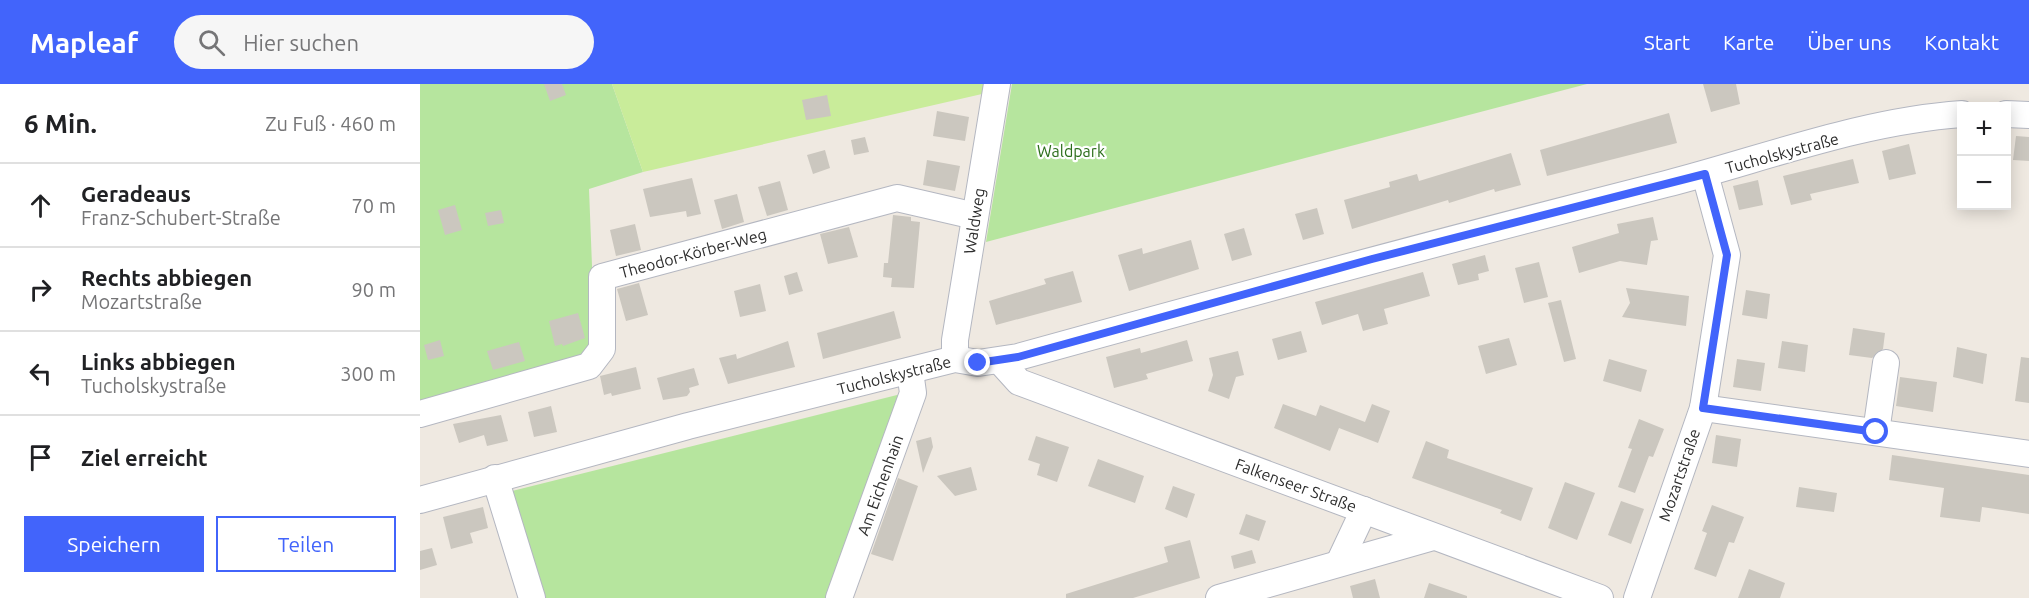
<!DOCTYPE html>
<html lang="de">
<head>
<meta charset="utf-8">
<style>
  body { margin:0; font-family:Ubuntu,sans-serif; background:#f6f6f6; color:#202124 }
  .controls { position:absolute; right:18px; top:18px; display:grid; overflow:hidden; border-radius:0px; box-shadow:0 3px 15px #0003 }
  .controls button { width:54px; height:54px; display:grid; place-items:center; padding:0; border:0; border-bottom:2px solid #e0e0e0; background:#fff; color:#202124; font:30px sans-serif }
  .stop { position:absolute; width:18px; height:18px; margin:-14px; border:4px solid #4264fb; border-radius:50%; background:#fff }
  .stop.end { background:#4264fb; border-color:#fff; box-shadow:0 2px 6px #0008 }
  .list { margin:0; padding:0; list-style:none }
  h2 { display:flex; justify-content:space-between; align-items:center; height:78px; margin:0; padding:0 24px; font-size:26px }
  h2 small { font-size:20px; font-weight:400; color:#757577 }
  .list li { display:grid; grid-template-columns:39px 1fr auto; gap:18px; align-items:center; box-sizing:border-box; height:84px; padding:0 24px; border-top:2px solid #e0e0e0 }
  .list b { display:block; font-size:22px; white-space:nowrap }
  .list p { margin:0; font-size:20px; white-space:nowrap; color:#757577 }
  .list em { font-size:20px; font-style:normal; color:#757577 }
  .actions { display:flex; gap:12px; padding:18px 24px }
  .actions a { flex:1; padding:14px 0; border:2px solid #4264fb; border-radius:0px; text-align:center; font-size:21px; color:#4264fb }
  .actions .main { background:#4264fb; color:#fff }
  .icon { flex:none; width:33px; height:33px; fill:none; stroke:currentColor; stroke-width:2; stroke-linecap:round; stroke-linejoin:round }
  .map { position:relative; flex:none; width:1609px; height:514px; overflow:hidden }
  header { display:flex; align-items:center; gap:36px; box-sizing:border-box; height:84px; padding:0 30px; background:#4264fb; color:#fff }
  header strong { font-size:28px }
  nav { display:flex; gap:33px; margin-inline-start:auto; font-size:21px }
  .search { width:420px; height:54px; background:#f6f6f6; display:flex; align-items:center; gap:15px; box-sizing:border-box; padding:0 21px; border-radius:33px; color:#757577; font-size:22px }
  main { display:flex }
  aside { flex:1; background:#fff }
  .map>svg:first-child { display:block }
  .green { fill:#b6e59e }
  .pitch { fill:#c9ec9a }
  .building { fill:#cbc7bf }
  .lines { fill:none; stroke-linecap:round; stroke-linejoin:round }
  .minor-casing { stroke:#b4b7c1; stroke-width:28 }
  .minor { stroke:#fff; stroke-width:26 }
  .route { stroke:#4264fb; stroke-width:8 }
  .labels { text-anchor:middle; stroke-width:4.5; stroke-linejoin:round; paint-order:stroke }
  .park-label { font-size:16px; fill:#2c6e1b; stroke:#fff }
  .street-label { font-size:16px; fill:#2e2e2e; stroke:#fff }
</style>
</head>
<body>
<header>
<strong>Mapleaf</strong>
<div class="search"><svg class="icon" aria-label="search" viewBox="0 0 24 24"><circle cx="10" cy="10" r="6"/><path d="M15 15l6 6"/></svg>Hier suchen</div>
<nav><a>Start</a><a>Karte</a><a>Über uns</a><a>Kontakt</a></nav>
</header>
<main>
<aside>
<h2>6 Min.<small>Zu Fuß · 460 m</small></h2>
<ul class="list">
<li><svg class="icon" aria-label="ahead" viewBox="0 0 24 24"><path d="M12 20V5M6 11l6-6 6 6"/></svg><div><b>Geradeaus</b><p>Franz-Schubert-Straße</p></div><em>70 m</em></li>
<li><svg class="icon" aria-label="right" viewBox="0 0 24 24"><path d="M7 20v-9h11M14 6l5 5-5 5"/></svg><div><b>Rechts abbiegen</b><p>Mozartstraße</p></div><em>90 m</em></li>
<li><svg class="icon" aria-label="left" viewBox="0 0 24 24"><path d="M17 20v-9H6M10 6l-5 5 5 5"/></svg><div><b>Links abbiegen</b><p>Tucholskystraße</p></div><em>300 m</em></li>
<li><svg class="icon" aria-label="arrive" viewBox="0 0 24 24"><path d="M6 21V4h12l-3 4 3 4H6"/></svg><div><b>Ziel erreicht</b></div></li>
</ul>
<div class="actions"><a class="main">Speichern</a><a>Teilen</a></div>
</aside>
<div class="map">
<svg width="1609" height="514" viewBox="0 0 1609 514">
  <rect width="100%" height="100%" fill="#efe9e1"/>
  <g class="green">
    <path d="M0,0H192L223,88L169,105L175,259L165,275L0,321Z"/>
    <path d="M592,0H1167L566,158Z"/>
    <path d="M493,307L420,514H112L80,410Z"/>
  </g>
  <path class="pitch" d="M192,0H564L562,10L223,88Z"/>
  <g class="building">
    <path d="M124,0H142L146,11L130,17Z"/>
    <path d="M1283,0H1316L1320,20L1291,28Z"/>
    <path d="M407,11L411,32L386,36L382,16Z"/>
    <path d="M517,27L549,33L545,57L513,52Z"/>
    <path d="M1249,29L1257,59L1127,92L1120,66Z"/>
    <path d="M1596,52L1609,53V77L1593,76Z"/>
    <path d="M445,53L449,68L434,71L431,56Z"/>
    <path d="M1489,60L1496,90L1469,96L1462,67Z"/>
    <path d="M405,66L410,84L393,90L387,71Z"/>
    <path d="M1091,69L1101,101L1075,108L1074,105L1029,119L1028,116L932,145L924,116L970,103L969,98L997,90L999,97Z"/>
    <path d="M1433,75L1439,99L1390,110L1392,116L1371,121L1363,92Z"/>
    <path d="M507,76L540,82L535,107L503,101Z"/>
    <path d="M272,94L281,130L267,133L266,127L230,133L223,105Z"/>
    <path d="M1338,96L1343,121L1319,126L1313,102Z"/>
    <path d="M360,97L368,126L347,132L338,103Z"/>
    <path d="M317,110L324,138L302,145L294,116Z"/>
    <path d="M35,121L42,146L25,151L18,126Z"/>
    <path d="M897,124L904,150L883,156L875,130Z"/>
    <path d="M81,126L84,139L68,142L65,129Z"/>
    <path d="M473,131L491,133V137L500,138L494,204L471,203L472,194L463,193L464,179H468Z"/>
    <path d="M1233,133L1238,156L1231,157L1227,181L1200,177L1159,189L1152,163L1199,149L1197,140Z"/>
    <path d="M215,140L221,166L196,172L190,146Z"/>
    <path d="M429,143L438,173L408,180L400,150Z"/>
    <path d="M824,144L832,171L812,177L804,150Z"/>
    <path d="M771,156L779,185L709,207L698,171L722,164L723,170Z"/>
    <path d="M1065,171L1069,187L1058,190L1059,196L1038,201L1032,180Z"/>
    <path d="M1119,178L1128,213L1104,219L1095,184Z"/>
    <path d="M653,187L662,218L576,241L569,217L626,200L624,195Z"/>
    <path d="M377,188L383,207L369,211L364,192Z"/>
    <path d="M1003,188L1010,212L964,225L968,240L943,247L938,230L902,241L895,218Z"/>
    <path d="M219,199L228,231L206,237L197,205Z"/>
    <path d="M340,200L346,227L320,233L314,207Z"/>
    <path d="M1206,204L1269,212L1266,242L1202,233L1210,219Z"/>
    <path d="M1326,206L1350,210L1347,235L1322,231Z"/>
    <path d="M1141,216L1156,275L1144,278L1128,219Z"/>
    <path d="M474,227L481,254L403,275L397,249Z"/>
    <path d="M158,229L165,254L143,262L142,260L135,262L129,237Z"/>
    <path d="M1433,244L1465,249L1463,265L1452,274L1429,271Z"/>
    <path d="M881,247L887,268L858,276L852,255Z"/>
    <path d="M1089,254L1097,281L1066,290L1058,262Z"/>
    <path d="M20,256L24,272L8,276L4,261Z"/>
    <path d="M767,256L773,277L726,290L728,295L694,304L686,273L720,264L721,269Z"/>
    <path d="M368,257L375,283L308,300L299,274L316,270L317,275Z"/>
    <path d="M1362,257L1388,261L1385,288L1358,284Z"/>
    <path d="M99,258L105,277L73,286L67,267Z"/>
    <path d="M1537,263L1567,270L1563,300L1533,293Z"/>
    <path d="M818,267L824,291L816,293L809,315L788,307L793,291L789,274Z"/>
    <path d="M1601,273L1609,274V319L1595,317Z"/>
    <path d="M1189,275L1227,286L1221,308L1183,297Z"/>
    <path d="M1317,275L1345,279L1341,307L1313,303Z"/>
    <path d="M216,283L221,305L192,312L191,309L184,311L180,292Z"/>
    <path d="M274,284L279,301L269,304L270,308L267,312L243,316L237,294Z"/>
    <path d="M1480,293L1517,298L1513,328L1476,322Z"/>
    <path d="M863,320L896,332L900,321L945,338L952,320L970,327L958,359L919,344L910,367L854,344Z"/>
    <path d="M131,322L137,348L114,353L108,328Z"/>
    <path d="M81,331L88,357L67,362L64,351L39,359L33,340Z"/>
    <path d="M1219,335L1244,345L1233,373L1229,372L1215,409L1198,403L1212,365L1208,364Z"/>
    <path d="M1296,351L1321,355L1317,383L1292,379Z"/>
    <path d="M616,352L649,363L637,398L617,391L620,380L608,376Z"/>
    <path d="M511,353L513,363L503,389L496,357Z"/>
    <path d="M1006,357L1029,366L1027,374L1113,404L1101,437L1080,429L1082,426L992,394Z"/>
    <path d="M1472,371L1609,391V430L1562,423L1560,438L1520,433L1524,404L1469,396Z"/>
    <path d="M678,375L724,392L715,419L668,402Z"/>
    <path d="M551,383L557,406L535,412L517,392Z"/>
    <path d="M478,394L498,402L473,477L451,470Z"/>
    <path d="M1145,398L1175,409L1157,456L1128,444Z"/>
    <path d="M753,402L775,410L767,434L745,425Z"/>
    <path d="M1379,403L1417,409L1414,428L1376,423Z"/>
    <path d="M1201,417L1224,425L1211,460L1188,451Z"/>
    <path d="M1292,421L1324,433L1314,459L1309,458L1296,493L1274,485L1287,449L1282,447Z"/>
    <path d="M63,423L68,444L50,449L53,459L31,465L23,433Z"/>
    <path d="M826,430L846,437L839,457L819,450Z"/>
    <path d="M770,456L780,494L713,514H646V510L748,478L744,463Z"/>
    <path d="M12,464L17,481L0,486V467Z"/>
    <path d="M832,466L836,479L814,485L811,472Z"/>
    <path d="M1329,485L1365,499L1360,514H1318Z"/>
    <path d="M955,495L960,514H933L930,502Z"/>
    <path d="M1009,499L1047,512V514H1004Z"/>
  </g>
  <g class="lines">
    <defs>
      <g id="minor">
        <path d="M1586,30L1609,31"/>
        <path d="M535,275V256L577,0"/>
        <path d="M580,277L599,298L1180,514"/>
        <path d="M1283,324L1609,370"/>
        <path d="M0,330L169,282L182,265V193L477,114L555,132"/>
        <path d="M1456,348L1466,279"/>
        <path d="M75,394L112,514"/>
        <path d="M0,416L268,342L535,275L558,279L598,273C814,213 1030,155 1246,100C1343,75 1441,37 1542,30"/>
        <path d="M919,479L944,426"/>
        <path d="M419,514L493,309L490,287"/>
        <path d="M799,514L1013,453"/>
        <path d="M1217,514L1283,324L1307,171L1285,90"/>
      </g>
    </defs>
    <use href="#minor" class="minor-casing"/>
    <use href="#minor" class="minor"/>
  </g>
  <g class="lines">
    <path class="route" d="M558,279L598,273L952,175L1285,90L1307,171L1283,324L1456,348"/>
  </g>
  <g class="labels">
    <g class="park-label">
      <text x="651" y="73">Waldpark</text>
    </g>
    <g class="street-label">
      <text transform="translate(1362 69) rotate(-15)" y="6">Tucholskystraße</text>
      <text transform="translate(554 137) rotate(-81)" y="6">Waldweg</text>
      <text transform="translate(273 169) rotate(-15)" y="6">Theodor-Körber-Weg</text>
      <text transform="translate(474 291) rotate(-14)" y="6">Tucholskystraße</text>
      <text transform="translate(1259 391) rotate(-71)" y="6">Mozartstraße</text>
      <text transform="translate(460 401) rotate(-70)" y="6">Am Eichenhain</text>
      <text transform="translate(876 401) rotate(20)" y="6">Falkenseer Straße</text>
    </g>
  </g>
</svg>
<div class="controls">
<button>+</button>
<button>−</button>
</div>
<div class="stop" style="left:1456px;top:348px"></div>
<div class="stop end" style="left:558px;top:279px"></div>
</div>
</main>
</body>
</html>
